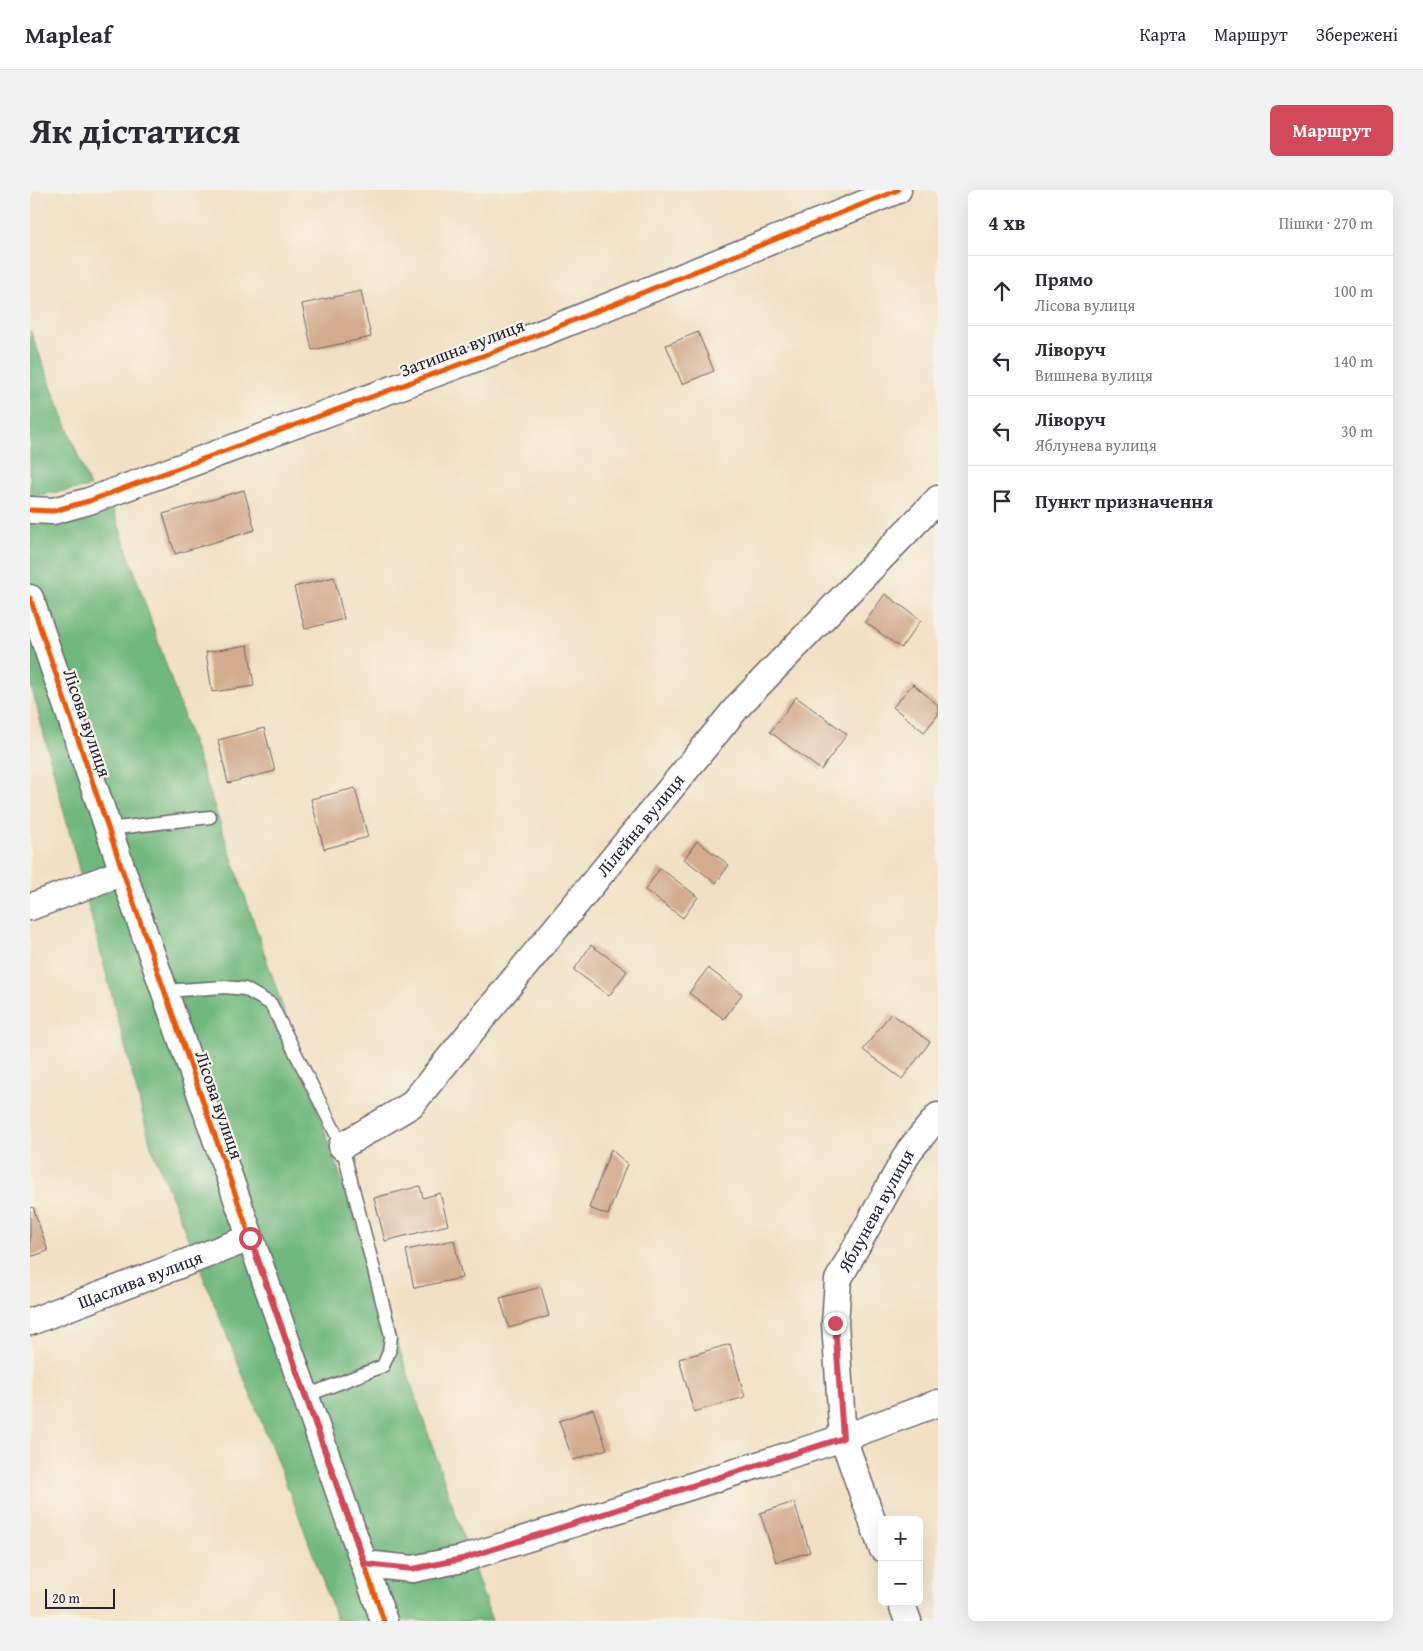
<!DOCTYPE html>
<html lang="uk">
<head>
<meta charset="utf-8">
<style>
  body { margin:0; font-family:"Gentium Book Plus",serif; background:#f2f2f3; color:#2b2b33 }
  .controls { position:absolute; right:15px; bottom:15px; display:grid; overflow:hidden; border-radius:8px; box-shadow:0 5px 20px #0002 }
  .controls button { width:45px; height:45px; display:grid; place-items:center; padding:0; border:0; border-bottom:1px solid #e1e1e2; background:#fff; color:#2b2b33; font:25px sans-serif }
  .scale { position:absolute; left:15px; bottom:12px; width:70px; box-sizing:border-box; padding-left:5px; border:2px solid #22223b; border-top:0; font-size:14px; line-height:18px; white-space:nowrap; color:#22223b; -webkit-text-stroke:4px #f7f3e8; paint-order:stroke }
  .stop { position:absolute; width:15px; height:15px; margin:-11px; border:4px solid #d1495b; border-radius:50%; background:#fff }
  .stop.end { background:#d1495b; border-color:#fff; box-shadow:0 1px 5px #0008 }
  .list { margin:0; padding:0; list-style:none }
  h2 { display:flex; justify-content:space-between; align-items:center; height:65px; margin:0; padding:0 20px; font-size:21px }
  h2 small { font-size:16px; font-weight:400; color:#7c7c81 }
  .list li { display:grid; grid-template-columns:32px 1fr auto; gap:15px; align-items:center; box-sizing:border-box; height:70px; padding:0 20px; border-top:1px solid #e1e1e2 }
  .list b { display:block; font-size:19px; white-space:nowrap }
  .list p { margin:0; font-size:16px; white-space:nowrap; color:#7c7c81 }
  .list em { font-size:16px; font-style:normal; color:#7c7c81 }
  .icon { flex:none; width:28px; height:28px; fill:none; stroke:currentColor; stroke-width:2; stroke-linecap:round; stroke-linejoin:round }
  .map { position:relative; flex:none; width:908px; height:1431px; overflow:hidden; border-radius:8px }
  header { display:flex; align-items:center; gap:30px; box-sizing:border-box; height:70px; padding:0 25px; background:#fff; border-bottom:1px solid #e1e1e2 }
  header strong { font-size:24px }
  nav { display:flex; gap:28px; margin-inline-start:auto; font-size:18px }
  .intro { display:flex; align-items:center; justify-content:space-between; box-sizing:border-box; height:120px; padding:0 30px }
  h1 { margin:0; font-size:35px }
  .button { padding:12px 22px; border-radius:8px; background:#d1495b; color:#fff; font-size:18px; font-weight:700 }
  main { display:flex; gap:30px; padding:0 30px }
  aside { flex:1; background:#fff; border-radius:8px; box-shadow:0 5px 20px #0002 }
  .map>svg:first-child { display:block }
  .forest { fill:#71b87e; stroke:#4a6d5c }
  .building { fill:#d3ab8d }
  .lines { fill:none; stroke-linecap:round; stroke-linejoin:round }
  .service-casing { stroke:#6a646b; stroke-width:15 }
  .minor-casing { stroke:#6a646b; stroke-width:29 }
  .service { stroke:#fff; stroke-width:12 }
  .minor { stroke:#fff; stroke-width:26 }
  .cycleway-casing { stroke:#f7f3e8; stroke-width:8 }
  .cycleway { stroke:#e8590c; stroke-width:5 }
  .route { stroke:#d1495b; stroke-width:6 }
  .labels { text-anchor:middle; stroke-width:4.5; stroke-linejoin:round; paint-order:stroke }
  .street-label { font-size:18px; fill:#22223b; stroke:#f7f3e8 }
</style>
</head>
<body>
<header>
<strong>Mapleaf</strong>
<nav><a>Карта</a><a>Маршрут</a><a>Збережені</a></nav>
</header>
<div class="intro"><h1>Як дістатися</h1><a class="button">Маршрут</a></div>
<main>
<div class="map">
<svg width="908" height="1431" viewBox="0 0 908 1431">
  <rect width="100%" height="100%" fill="#f7f3e8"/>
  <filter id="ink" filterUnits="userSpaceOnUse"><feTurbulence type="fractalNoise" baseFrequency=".02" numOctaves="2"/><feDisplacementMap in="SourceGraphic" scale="10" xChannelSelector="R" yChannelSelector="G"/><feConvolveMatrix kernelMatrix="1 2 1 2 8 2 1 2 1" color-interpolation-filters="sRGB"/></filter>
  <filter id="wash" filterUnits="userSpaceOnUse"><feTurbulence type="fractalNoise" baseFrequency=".0096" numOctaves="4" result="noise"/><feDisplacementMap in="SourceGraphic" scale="20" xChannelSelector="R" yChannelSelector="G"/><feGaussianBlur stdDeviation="1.12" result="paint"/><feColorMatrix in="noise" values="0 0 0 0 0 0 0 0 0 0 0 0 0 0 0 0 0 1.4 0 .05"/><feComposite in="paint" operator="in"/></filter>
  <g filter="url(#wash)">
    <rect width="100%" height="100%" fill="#f1e0c3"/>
    <g class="forest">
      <path d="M0,140L60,297L3,306L0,305Z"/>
      <path d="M83,319L462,1431H307L270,1328L121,956L0,491V326Z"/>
    </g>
    <g id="blocks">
      <g class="building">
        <path d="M331,101L341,147L282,160L272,114Z"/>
        <path d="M668,142L684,181L652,194L636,155Z"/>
        <path d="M214,300L225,340L145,364L133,324Z"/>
        <path d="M304,387L314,429L275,439L264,397Z"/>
        <path d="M855,404L891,430L871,458L835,432Z"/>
        <path d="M218,455L224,496L182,502L176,462Z"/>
        <path d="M883,494L908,515V525L894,542L863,517Z"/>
        <path d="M766,507L817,544L791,580L740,542Z"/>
        <path d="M234,538L245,581L198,593L188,550Z"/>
        <path d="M325,598L338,647L294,659L281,609Z"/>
        <path d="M667,651L699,675L686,693L654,669Z"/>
        <path d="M630,678L668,707L653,728L615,700Z"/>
        <path d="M561,755L597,781L579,806L544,780Z"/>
        <path d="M678,778L712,804L694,829L659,803Z"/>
        <path d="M861,823L900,852L872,889L833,860Z"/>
        <path d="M581,959L597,974L578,1025L559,1018Z"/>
        <path d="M390,996L393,1008L410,1003L418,1035L355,1051L344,1008Z"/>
        <path d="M3,1017L18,1061L0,1067V1018Z"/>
        <path d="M424,1050L432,1088L384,1098L376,1060Z"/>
        <path d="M511,1097L519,1126L479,1138L470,1108Z"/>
        <path d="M700,1154L715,1207L664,1222L649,1169Z"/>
        <path d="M563,1219L577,1259L543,1270L529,1231Z"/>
        <path d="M764,1312L780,1362L746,1372L730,1323Z"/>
      </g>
    </g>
  </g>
  <g filter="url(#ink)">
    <use href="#blocks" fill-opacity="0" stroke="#6a646b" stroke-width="1"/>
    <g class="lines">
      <defs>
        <g id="service">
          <path d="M78,639L180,627"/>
          <path d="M134,801L195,797L215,799L241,814L312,956L361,1146L359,1162L353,1176L276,1206"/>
        </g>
        <g id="minor">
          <path d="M0,320L23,321L59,311L482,155L868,0"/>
          <path d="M0,408L93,682L354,1431"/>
          <path d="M0,717L93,682"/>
          <path id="s1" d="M312,956L381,915L709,515L908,309"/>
          <path id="s2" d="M0,1132L220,1048"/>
          <path id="s3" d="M852,1358L813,1248L805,1133L808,1090L879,961L908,926"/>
          <path d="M335,1374L383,1379L432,1369L813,1248L908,1213"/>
          <path d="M871,1412L878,1431"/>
        </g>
      </defs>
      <use href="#service" class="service-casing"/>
      <use href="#minor" class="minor-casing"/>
      <use href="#service" class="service"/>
      <use href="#minor" class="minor"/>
      <defs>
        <g id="cycleway">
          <path d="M0,320L23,321L59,311L482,155L868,0"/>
          <path d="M0,408L93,682L354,1431"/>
        </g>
      </defs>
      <use href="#cycleway" class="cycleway-casing"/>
      <use href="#cycleway" class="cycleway"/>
    </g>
  </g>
  <g class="lines" filter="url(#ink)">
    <path class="route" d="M220,1048L335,1374L383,1379L432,1369L813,1248L805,1133"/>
  </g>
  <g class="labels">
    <g class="street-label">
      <text transform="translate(432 158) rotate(-21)" y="6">Затишна вулиця</text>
      <text transform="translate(57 533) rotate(71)" y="6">Лісова вулиця</text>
      <text dy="6" stroke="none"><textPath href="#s1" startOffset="442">Лілейна вулиця</textPath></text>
      <text transform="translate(189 915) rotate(71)" y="6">Лісова вулиця</text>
      <text dy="6" stroke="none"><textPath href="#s3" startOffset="354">Яблунева вулиця</textPath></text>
      <text dy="6" stroke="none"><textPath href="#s2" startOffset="118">Щаслива вулиця</textPath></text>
    </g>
  </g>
</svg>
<div class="controls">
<button>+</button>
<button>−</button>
</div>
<div class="scale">20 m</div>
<div class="stop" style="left:220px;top:1048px"></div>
<div class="stop end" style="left:805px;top:1133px"></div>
</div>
<aside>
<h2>4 хв<small>Пішки · 270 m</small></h2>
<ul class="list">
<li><svg class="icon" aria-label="ahead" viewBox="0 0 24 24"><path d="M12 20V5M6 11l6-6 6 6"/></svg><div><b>Прямо</b><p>Лісова вулиця</p></div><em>100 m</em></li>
<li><svg class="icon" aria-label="left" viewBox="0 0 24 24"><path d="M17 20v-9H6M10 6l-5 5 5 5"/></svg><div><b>Ліворуч</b><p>Вишнева вулиця</p></div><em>140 m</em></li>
<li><svg class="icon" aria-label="left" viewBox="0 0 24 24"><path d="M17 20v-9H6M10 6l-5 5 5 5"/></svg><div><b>Ліворуч</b><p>Яблунева вулиця</p></div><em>30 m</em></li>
<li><svg class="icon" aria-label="arrive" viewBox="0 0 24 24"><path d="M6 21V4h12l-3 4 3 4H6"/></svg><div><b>Пункт призначення</b></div></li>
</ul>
</aside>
</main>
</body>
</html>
